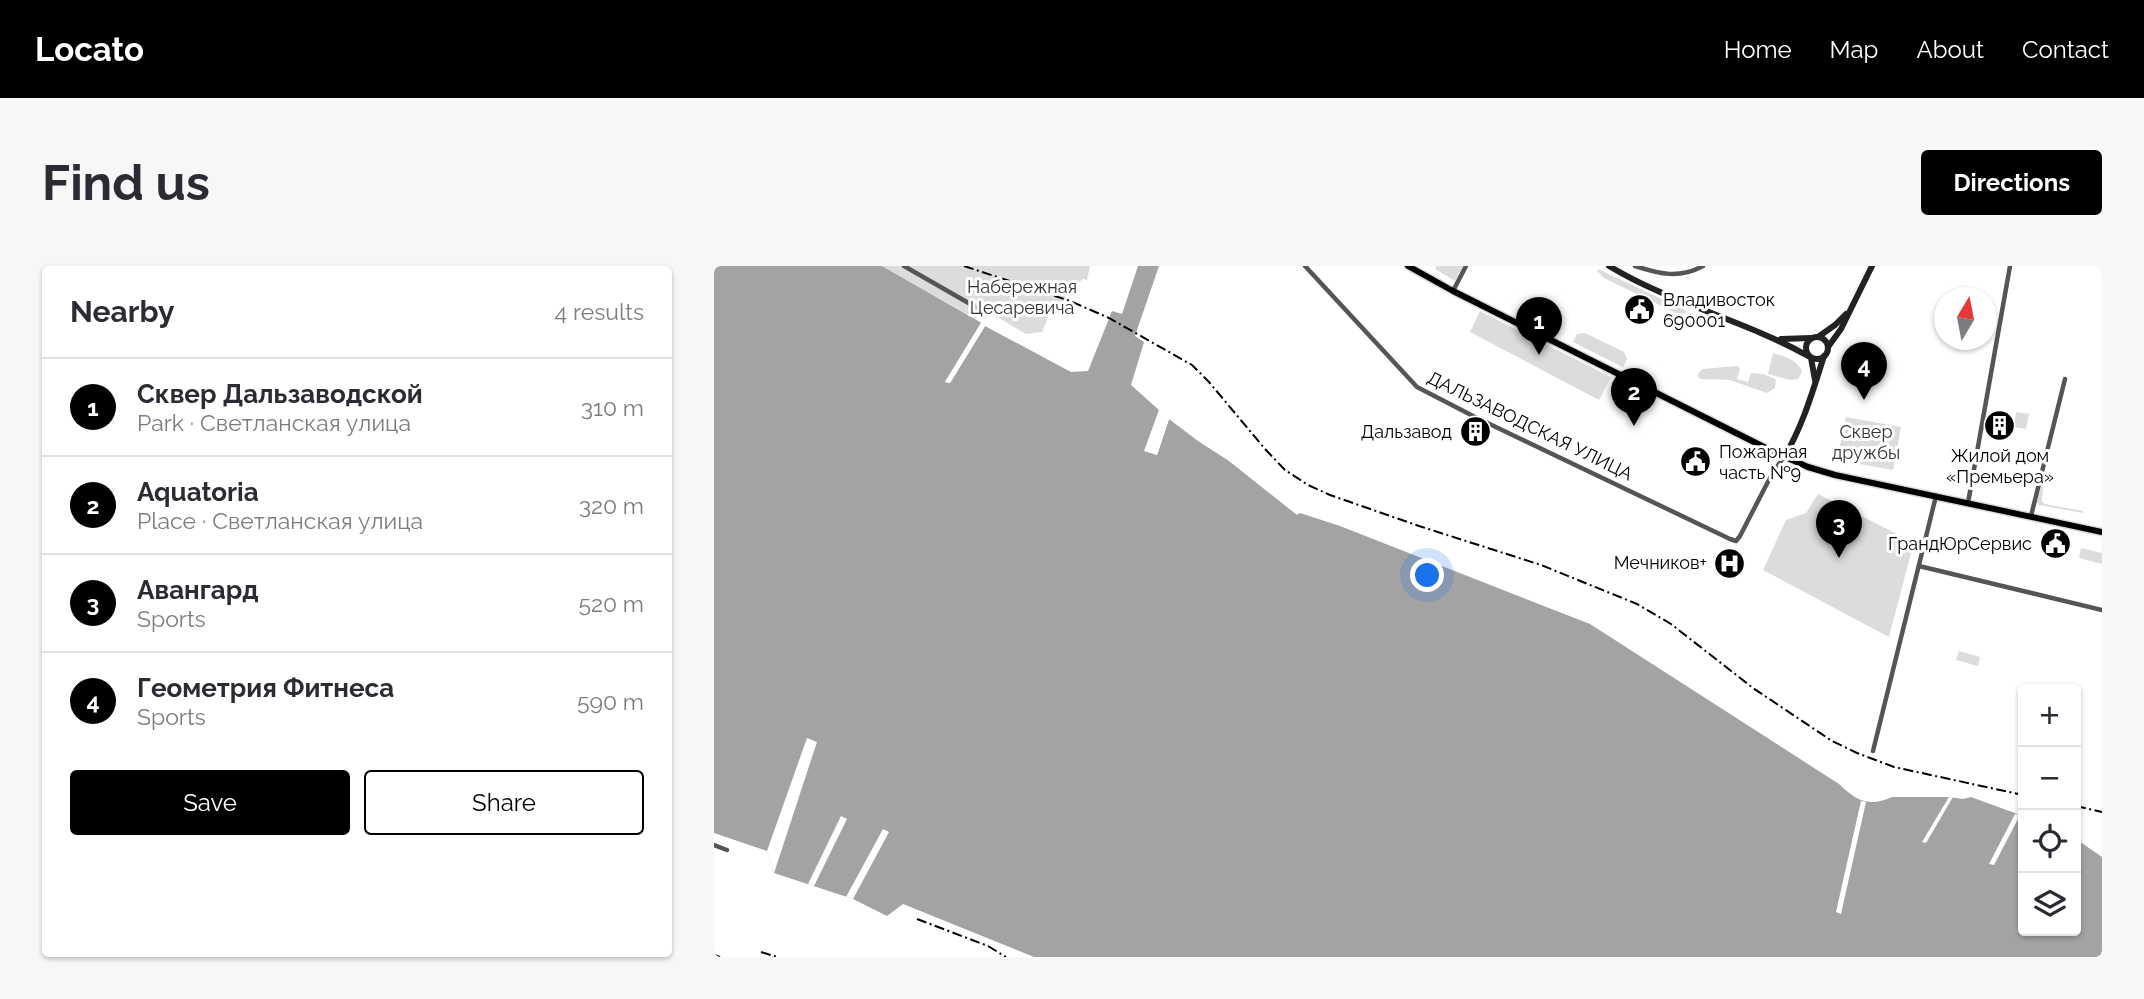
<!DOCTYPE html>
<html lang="en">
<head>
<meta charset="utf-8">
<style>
  body { margin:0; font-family:Raleway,sans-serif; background:#f7f7f7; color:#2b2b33 }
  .controls { position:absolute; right:21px; bottom:21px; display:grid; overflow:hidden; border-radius:7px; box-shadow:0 2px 5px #0004 }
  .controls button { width:63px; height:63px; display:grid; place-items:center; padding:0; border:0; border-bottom:2px solid #e1e1e2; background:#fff; color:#2b2b33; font:35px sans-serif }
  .compass { position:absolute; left:1220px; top:21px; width:63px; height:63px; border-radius:50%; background:#fff; box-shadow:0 2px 5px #0004; rotate:10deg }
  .you { position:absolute; left:714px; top:310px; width:24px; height:24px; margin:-18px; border:5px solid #fff; border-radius:50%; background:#1a73e8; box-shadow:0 0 0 10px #1a73e833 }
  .badge { display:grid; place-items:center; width:46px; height:46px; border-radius:50%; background:#000; color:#fff; font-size:23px; font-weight:700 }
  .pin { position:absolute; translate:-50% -58px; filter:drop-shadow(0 2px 4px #0008) }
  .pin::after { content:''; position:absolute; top:37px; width:24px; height:21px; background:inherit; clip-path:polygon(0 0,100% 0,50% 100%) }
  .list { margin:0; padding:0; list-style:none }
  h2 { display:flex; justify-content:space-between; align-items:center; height:91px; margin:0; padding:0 28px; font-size:30px }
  h2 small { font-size:23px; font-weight:400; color:#7c7c81 }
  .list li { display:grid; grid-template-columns:46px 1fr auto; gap:21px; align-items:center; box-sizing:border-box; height:98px; padding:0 28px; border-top:2px solid #e1e1e2 }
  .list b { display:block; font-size:26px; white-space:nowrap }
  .list p { margin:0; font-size:23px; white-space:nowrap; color:#7c7c81 }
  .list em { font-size:23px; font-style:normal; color:#7c7c81 }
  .actions { display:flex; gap:14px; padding:21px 28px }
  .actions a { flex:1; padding:16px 0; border:2px solid #000; border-radius:7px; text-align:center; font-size:24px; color:#000 }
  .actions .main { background:#000; color:#fff }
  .icon { flex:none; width:38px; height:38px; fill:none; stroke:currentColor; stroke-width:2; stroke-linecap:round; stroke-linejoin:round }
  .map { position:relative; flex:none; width:1388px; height:691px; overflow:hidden; border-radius:7px }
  header { display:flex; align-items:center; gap:42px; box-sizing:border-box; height:98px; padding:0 35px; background:#000; color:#fff }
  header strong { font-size:33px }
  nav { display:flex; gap:38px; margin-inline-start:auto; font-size:24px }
  .intro { display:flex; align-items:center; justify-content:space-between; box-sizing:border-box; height:168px; padding:0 42px }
  h1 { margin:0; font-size:49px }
  .button { padding:18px 32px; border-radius:7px; background:#000; color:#fff; font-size:24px; font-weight:700 }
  main { display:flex; gap:42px; padding:0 42px }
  aside { flex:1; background:#fff; border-radius:7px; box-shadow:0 2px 5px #0004 }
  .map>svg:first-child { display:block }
  .green { fill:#dcdcdc }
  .water { fill:#a3a3a3 }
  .pier { fill:#fff }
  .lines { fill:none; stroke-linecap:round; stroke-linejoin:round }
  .primary-casing { stroke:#dbdbdb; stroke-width:9 }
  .street { stroke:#555; stroke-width:4.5 }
  .secondary { stroke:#222; stroke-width:6 }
  .primary { stroke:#000; stroke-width:6 }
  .rail { stroke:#000; stroke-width:2; stroke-dasharray:10 3.5 2 3.5; stroke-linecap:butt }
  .labels { text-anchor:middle; stroke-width:6; stroke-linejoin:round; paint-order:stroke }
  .park-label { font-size:18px; fill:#333; stroke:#fff }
  .poi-label { font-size:18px; fill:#000; stroke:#fff; text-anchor:end }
  .street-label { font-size:18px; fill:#000; stroke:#fff }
</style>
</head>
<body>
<header>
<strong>Locato</strong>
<nav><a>Home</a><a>Map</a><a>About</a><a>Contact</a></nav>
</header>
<div class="intro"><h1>Find us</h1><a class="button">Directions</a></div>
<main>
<aside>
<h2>Nearby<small>4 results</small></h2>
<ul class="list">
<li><span class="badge">1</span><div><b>Сквер Дальзаводской</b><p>Park · Светланская улица</p></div><em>310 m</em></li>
<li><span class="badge">2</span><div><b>Aquatoria</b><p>Place · Светланская улица</p></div><em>320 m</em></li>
<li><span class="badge">3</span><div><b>Авангард</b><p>Sports</p></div><em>520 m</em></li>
<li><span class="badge">4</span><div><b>Геометрия Фитнеса</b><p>Sports</p></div><em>590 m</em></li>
</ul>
<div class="actions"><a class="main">Save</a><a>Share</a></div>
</aside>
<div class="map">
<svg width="1388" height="691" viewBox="0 0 1388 691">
  <rect width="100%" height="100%" fill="#fff"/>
  <g class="green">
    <path d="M168,0H376L373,14L369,13L352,27L351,33L347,38L340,36L328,66L312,68L268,42L262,53Z"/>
    <path d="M722,0H749L741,15L721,3Z"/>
    <path d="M884,3L971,44L972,47L967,48L962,47L890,12L883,5Z"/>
    <path d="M766,45L897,111L885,134L756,66Z"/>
    <path d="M871,67L910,86L913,93L909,101L859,76L863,68Z"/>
    <path d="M1059,87C1071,91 1082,93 1088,105L1084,113L1076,114L1054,108Z"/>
    <path d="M1023,100L1026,102L1023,113L1034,116L1037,107L1049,108L1062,113L1061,122L1053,127L1016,114L987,113L983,110L988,103Z"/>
    <path d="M1302,146L1315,148L1312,163L1300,161Z"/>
    <path d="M1132,151L1187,161L1179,204L1123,194Z"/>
    <path d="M1327,221H1329L1328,235L1331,238L1369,245V247L1325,239L1323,236Z"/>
    <path d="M1104,228L1197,275L1199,280L1175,371L1049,304L1072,254L1092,247Z"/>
    <path d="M1367,282L1388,287V298L1365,292Z"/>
    <path d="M1245,385L1266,391L1264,400L1242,394Z"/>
  </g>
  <path class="water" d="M0,0H168L266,56L267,57L231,116L236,117L271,60L357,106L374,105L398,45L408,48L424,0H445L421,70L430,76L417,119L445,144L431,185L443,189L455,153L484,175L515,195L583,249L586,247L626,260L876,358L1125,518C1142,534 1154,542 1178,531H1235L1249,533L1257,531L1309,550V665H1362V573L1388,591V691H320L189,638L173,650L139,633L60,607L53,585L0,567Z"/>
  <g class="pier">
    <path d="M267,57L271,60L236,117L231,116Z"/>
    <path d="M445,144L447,147L435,183L440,185L452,151L455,153L443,189L430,185Z"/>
    <path d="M93,472L103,476L60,607L53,585Z"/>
    <path d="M1235,531H1239L1212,577L1208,576Z"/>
    <path d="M1147,535L1152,536L1127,648L1122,646Z"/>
    <path d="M1301,548L1306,549L1280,599L1275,598Z"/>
    <path d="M127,550L133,553L100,620L94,618Z"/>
    <path d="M169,563L175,566L139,633L132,631Z"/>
  </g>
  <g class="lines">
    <defs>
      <path id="primary" d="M694,0L739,25L1058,185L1094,201L1121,209L1388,266"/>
    </defs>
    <use href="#primary" class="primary-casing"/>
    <g class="street">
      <path d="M190,0L265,43"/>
      <path d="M591,0L703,121L761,151L1016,273L1022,275L1026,270L1059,206L1070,191"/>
      <path d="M921,0C946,8 965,13 989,0"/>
      <path d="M739,25L752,0"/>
      <path d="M1254,237L1296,0"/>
      <path d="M1317,250L1351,113"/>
      <path d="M1205,300L1388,344"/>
      <path d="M1159,485L1222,230"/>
      <path d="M0,579L13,584"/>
    </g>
    <g class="secondary">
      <path d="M895,0C958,38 1030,54 1094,90"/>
      <circle cx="1103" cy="82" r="11"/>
      <path d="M1104,71L1121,59L1132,48"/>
      <path d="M1067,73L1097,72"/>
      <path d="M1114,81L1127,63L1158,0"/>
      <path d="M1097,92L1101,114"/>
      <path d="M1070,191C1089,160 1099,124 1110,90"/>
    </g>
    <use href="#primary" class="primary"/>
    <g class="rail">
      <path d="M250,0L356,35L395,52L478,99L495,116L551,183L571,204L594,219L616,229L705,260L827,299L923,338L957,358L1039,422L1118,475L1143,487L1180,501L1309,529"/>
      <path d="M1362,540L1388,546"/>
      <path d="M203,653L274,680L292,691"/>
      <path d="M47,686L63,691"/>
      <path d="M0,689L6,691"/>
    </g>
  </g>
  <defs>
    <symbol id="civic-disc" viewBox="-11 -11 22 22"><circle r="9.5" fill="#000" stroke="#fff"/><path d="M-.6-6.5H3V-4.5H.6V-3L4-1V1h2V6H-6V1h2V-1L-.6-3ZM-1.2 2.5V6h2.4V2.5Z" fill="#fff"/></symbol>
    <symbol id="building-disc" viewBox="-11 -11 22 22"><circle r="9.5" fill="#000" stroke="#fff"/><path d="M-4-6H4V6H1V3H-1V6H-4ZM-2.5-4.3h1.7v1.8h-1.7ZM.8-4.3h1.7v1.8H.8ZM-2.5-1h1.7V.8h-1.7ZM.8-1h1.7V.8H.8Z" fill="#fff"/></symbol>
    <symbol id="hospital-disc" viewBox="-11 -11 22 22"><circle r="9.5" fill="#000" stroke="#fff"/><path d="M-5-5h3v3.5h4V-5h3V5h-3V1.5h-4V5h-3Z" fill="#fff"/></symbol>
  </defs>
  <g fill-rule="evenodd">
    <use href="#civic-disc" x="908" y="26" width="35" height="35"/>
    <use href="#building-disc" x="1268" y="142" width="35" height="35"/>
    <use href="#building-disc" x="744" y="148" width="35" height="35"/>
    <use href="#civic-disc" x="964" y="178" width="35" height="35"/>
    <use href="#civic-disc" x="1324" y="260" width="35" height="35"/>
    <use href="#hospital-disc" x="998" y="280" width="35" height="35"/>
  </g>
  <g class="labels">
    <g class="park-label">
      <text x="308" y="27">Набережная<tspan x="308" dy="21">Цесаревича</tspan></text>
      <text x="1152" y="172">Сквер<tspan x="1152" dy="21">дружбы</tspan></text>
    </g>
    <g class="poi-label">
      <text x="949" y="40" text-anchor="start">Владивосток<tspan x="949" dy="21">690001</tspan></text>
      <text x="738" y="172">Дальзавод</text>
      <text x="1005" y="192" text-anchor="start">Пожарная<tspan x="1005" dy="21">часть №9</tspan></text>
      <text x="1286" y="196" text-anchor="middle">Жилой дом<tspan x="1286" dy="21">«Премьера»</tspan></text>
      <text x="1318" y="284">ГрандЮрСервис</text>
      <text x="993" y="303">Мечников+</text>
    </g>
    <g class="street-label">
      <text transform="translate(816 160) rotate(26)" y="6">ДАЛЬЗАВОДСКАЯ УЛИЦА</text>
    </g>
  </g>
</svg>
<div class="controls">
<button>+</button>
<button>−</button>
<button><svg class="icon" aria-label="locate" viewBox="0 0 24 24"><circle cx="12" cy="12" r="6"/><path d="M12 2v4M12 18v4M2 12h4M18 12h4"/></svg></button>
<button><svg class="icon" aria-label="layers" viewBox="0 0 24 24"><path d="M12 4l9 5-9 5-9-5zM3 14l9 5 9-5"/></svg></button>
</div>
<svg class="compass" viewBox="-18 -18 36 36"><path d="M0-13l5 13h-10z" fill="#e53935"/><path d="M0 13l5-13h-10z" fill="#7c7c81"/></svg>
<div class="you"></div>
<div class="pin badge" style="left:825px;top:89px">1</div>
<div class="pin badge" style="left:920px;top:160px">2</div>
<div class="pin badge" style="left:1125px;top:292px">3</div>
<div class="pin badge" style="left:1150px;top:134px">4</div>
</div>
</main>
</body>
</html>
